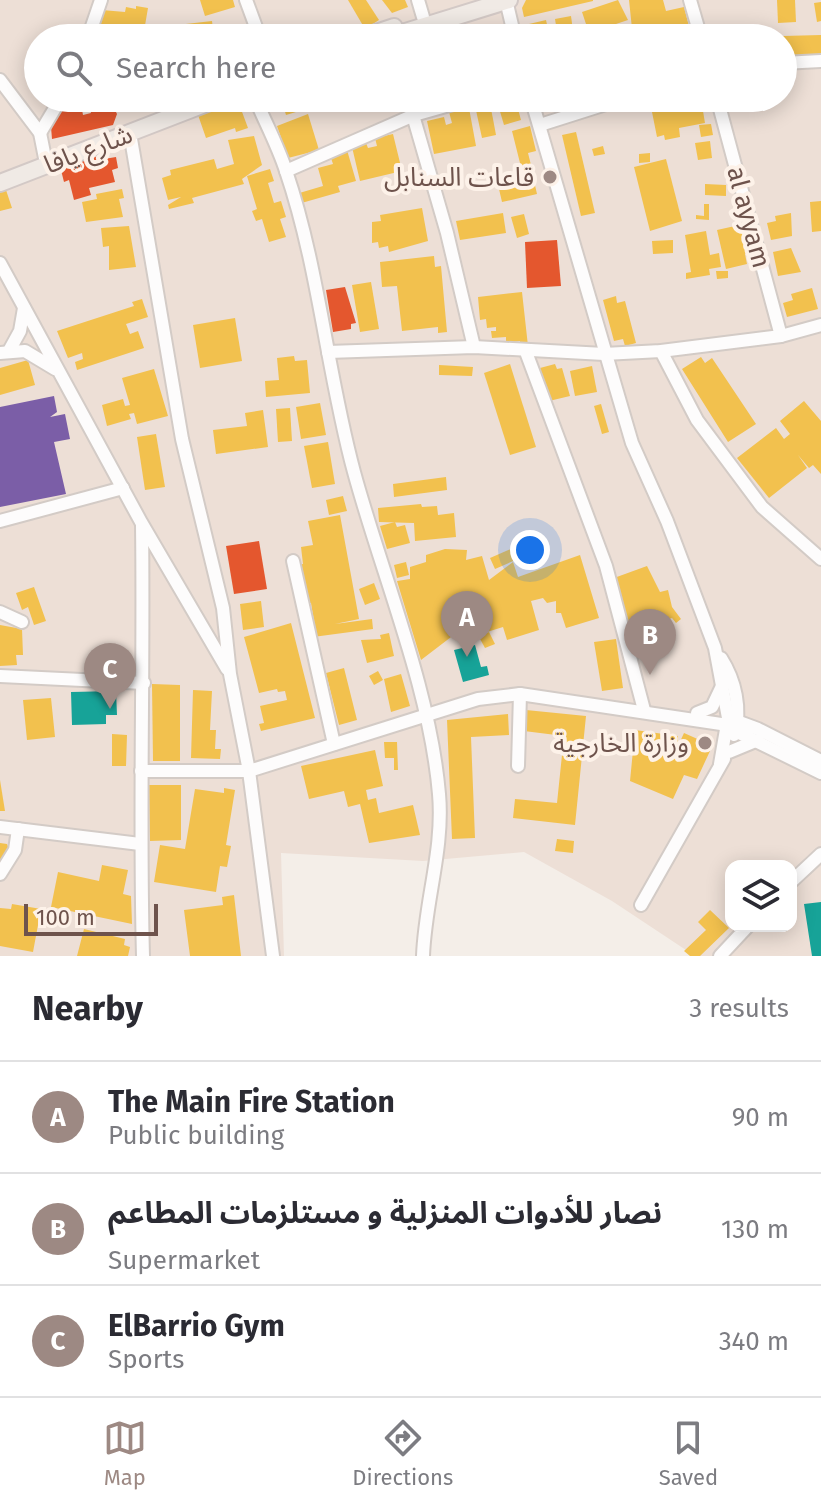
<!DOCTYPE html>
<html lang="en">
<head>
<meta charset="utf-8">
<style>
  body { margin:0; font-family:"Fira Sans","Noto Sans Arabic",sans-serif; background:#f7f7f7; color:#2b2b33 }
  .controls { position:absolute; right:24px; bottom:24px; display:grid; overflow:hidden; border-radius:16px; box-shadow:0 4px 20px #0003 }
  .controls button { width:72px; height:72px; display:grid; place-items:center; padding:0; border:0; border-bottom:2px solid #e1e1e2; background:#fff; color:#2b2b33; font:40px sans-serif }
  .scale { position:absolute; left:24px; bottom:20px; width:134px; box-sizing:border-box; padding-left:8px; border:4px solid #6e534c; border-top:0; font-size:22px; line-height:28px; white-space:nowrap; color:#6e534c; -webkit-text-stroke:6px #fdf2e9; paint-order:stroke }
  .you { position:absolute; left:530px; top:550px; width:28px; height:28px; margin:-20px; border:6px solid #fff; border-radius:50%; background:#1a73e8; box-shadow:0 0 0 12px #1a73e833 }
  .badge { display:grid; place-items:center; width:52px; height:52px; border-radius:50%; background:#9d8983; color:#fff; font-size:26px; font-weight:700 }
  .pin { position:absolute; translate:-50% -66px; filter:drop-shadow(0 2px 4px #0008) }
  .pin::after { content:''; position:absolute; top:42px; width:28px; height:24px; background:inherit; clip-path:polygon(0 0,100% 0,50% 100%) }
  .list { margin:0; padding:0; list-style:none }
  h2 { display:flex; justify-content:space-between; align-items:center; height:104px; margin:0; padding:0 32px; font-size:34px }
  h2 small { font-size:26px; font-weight:400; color:#7c7c81 }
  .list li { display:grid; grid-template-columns:52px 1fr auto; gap:24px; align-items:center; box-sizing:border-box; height:112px; padding:0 32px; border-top:2px solid #e1e1e2 }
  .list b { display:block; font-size:30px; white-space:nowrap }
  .list p { margin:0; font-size:26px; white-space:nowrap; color:#7c7c81 }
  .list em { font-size:26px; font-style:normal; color:#7c7c81 }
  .icon { flex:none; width:44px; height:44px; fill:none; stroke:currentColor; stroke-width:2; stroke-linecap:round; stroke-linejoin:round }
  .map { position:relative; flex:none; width:821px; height:956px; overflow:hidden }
  .search { position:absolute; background:#fff; box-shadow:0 4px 20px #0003; left:24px; right:24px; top:24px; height:88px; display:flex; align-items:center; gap:20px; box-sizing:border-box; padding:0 28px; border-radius:44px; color:#7c7c81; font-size:30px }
  .sheet { height:440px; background:#fff }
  nav { display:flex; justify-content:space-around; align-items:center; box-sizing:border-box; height:112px; border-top:2px solid #e1e1e2; background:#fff; font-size:22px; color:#7c7c81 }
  nav a { display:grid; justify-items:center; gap:4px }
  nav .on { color:#9d8983 }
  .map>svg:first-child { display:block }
  .residential { fill:#eddfd6; fill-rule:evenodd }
  .homes { fill:#f2c14e }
  .shops { fill:#e4572e; fill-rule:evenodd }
  .offices { fill:#7b5ea7 }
  .public { fill:#17a398 }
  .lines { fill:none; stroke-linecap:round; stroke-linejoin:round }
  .minor-casing { stroke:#d3cbc6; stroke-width:16 }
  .major-casing { stroke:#d3c9c6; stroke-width:20 }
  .minor { stroke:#fdfcfc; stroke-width:12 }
  .major { stroke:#f0eae5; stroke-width:16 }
  .poi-dot { fill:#9d8983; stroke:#fdf2e9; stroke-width:3 }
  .labels { text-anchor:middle; stroke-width:8; stroke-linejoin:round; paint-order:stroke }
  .street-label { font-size:26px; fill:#6e534c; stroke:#fdf2e9 }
  .poi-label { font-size:26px; fill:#6e534c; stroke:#fdf2e9; text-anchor:end }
</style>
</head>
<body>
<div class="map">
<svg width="821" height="956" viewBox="0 0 821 956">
  <rect width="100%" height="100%" fill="#f4eee8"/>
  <path class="residential" d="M0,0H821V956H695L612,901L524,852L423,861L281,853L284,956H0ZM38,38H783V98H38ZM731,866H791V926H731Z"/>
  <g class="homes">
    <path d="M200,0H233L235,7L205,16Z"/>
    <path d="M348,0H366L379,20L365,29Z"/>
    <path d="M382,0H405L408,7L392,13Z"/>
    <path d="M526,0H593V1L524,17L522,8Z"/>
    <path d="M618,0L628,20L589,33L582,12Z"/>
    <path d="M629,0H663L666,11L684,7L692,38H633Z"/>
    <path d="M777,0H795L796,22L778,23Z"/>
    <path d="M821,2V21L817,22L814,3Z"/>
    <path d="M136,6L148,8L143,37L121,33L120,38H97L102,10L125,12L126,7L136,9Z"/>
    <path d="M571,16L574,38H558L555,19Z"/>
    <path d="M546,20L550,38H532L529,24Z"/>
    <path d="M212,21L214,38H179L177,25Z"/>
    <path d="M821,35V56L783,57V36Z"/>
    <path d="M263,98H339V99L286,115L283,105L267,110Z"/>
    <path d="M419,98H456L423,109Z"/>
    <path d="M489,98L496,135L482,138L474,101Z"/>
    <path d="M496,98H515L521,120L504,125Z"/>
    <path d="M675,98L701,99L705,123L679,128L680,137L665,140L664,135L657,137L652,112L666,110L664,100Z"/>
    <path d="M238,101L248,128L236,132L235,128L206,138L198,115Z"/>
    <path d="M469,108L476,146L434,154L427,121L444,117L446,125L452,123L449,112Z"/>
    <path d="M308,114L319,150L288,158L277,126Z"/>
    <path d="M711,124L713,135L701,137L699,125Z"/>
    <path d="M530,126L536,151L528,153L531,165L521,167L512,131Z"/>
    <path d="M576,132L595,213L581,216L562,135Z"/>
    <path d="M393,134L402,171L360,181L352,147L366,143L368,148L377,146L375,138Z"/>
    <path d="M254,136L262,165L242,179L244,184L192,198L194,203L169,209L168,205L181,197L168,200L162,178L171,175L170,170L214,159L217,169L234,164L228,140Z"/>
    <path d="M710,141L712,158L698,160L695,143Z"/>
    <path d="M603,146L605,154L594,156L592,149Z"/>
    <path d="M347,150L356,181L338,186L340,192L298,204L296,194L323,186L318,168L333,164L330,155Z"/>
    <path d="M650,153V162L639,163V154Z"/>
    <path d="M666,159L682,221L650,231L634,167Z"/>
    <path d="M531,168L537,194L502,202L496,176Z"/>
    <path d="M270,169L274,181L268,183L274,203L281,201L286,217L280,219L286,237L269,242L262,219L256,221L252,211L257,209L247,176Z"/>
    <path d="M705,184L726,185V196L705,195Z"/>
    <path d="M122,189L124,198L119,199L123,217L86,222L82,202L97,199L96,194Z"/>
    <path d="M6,190L12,208L0,211V192Z"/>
    <path d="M821,201V231L812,232L810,202Z"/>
    <path d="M704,204H709V220L696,219V215L704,216Z"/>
    <path d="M422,208L428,241L389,252L388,246L379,248L378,242L372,243V222L381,221L380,215Z"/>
    <path d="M503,213L506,233L460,240L456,221Z"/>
    <path d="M791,213L792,236L771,240L767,223L776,221L775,216Z"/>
    <path d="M524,214L529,234L517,238L511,217Z"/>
    <path d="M744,224L751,253L745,254L747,264L726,269L717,230Z"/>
    <path d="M129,226L136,267L109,270V246L103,247L101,228Z"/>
    <path d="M706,231L710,255L719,253L721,267L709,269L710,275L686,279V273L691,272L685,235Z"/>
    <path d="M673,240V253L653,254L652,241Z"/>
    <path d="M791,248L801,272L778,276L773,252Z"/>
    <path d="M434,256L435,267L441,266L447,332L438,333V327L402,331L397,286L382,287L380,262Z"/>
    <path d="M716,271H728V278L717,279Z"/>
    <path d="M371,282L379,329L360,332L352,285Z"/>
    <path d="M812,288L818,309L787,317L783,303L793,300L791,294Z"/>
    <path d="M522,292L528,346L520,347V341L506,343V337L492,338L491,331H496V327L487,328L486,319L480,320L478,297Z"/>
    <path d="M616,296L617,303L625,301L636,343L625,346L623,339L614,341L603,300Z"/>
    <path d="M142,299L148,317L126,324L130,334L138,331L144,348L77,370L75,362L83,359L82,353L68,358L57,331L134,306L132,302Z"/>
    <path d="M235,318L242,361L200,368L193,325Z"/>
    <path d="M294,356L295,361L307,360L310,393L266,397L265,381L279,380L277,358Z"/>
    <path d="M701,357L705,363L712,358L756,424L728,442L682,369Z"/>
    <path d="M28,360L35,385L0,395V368Z"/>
    <path d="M510,364L536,447L510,455L484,373Z"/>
    <path d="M555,364L557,369L562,368L570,396L549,401L540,368Z"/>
    <path d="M439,365L473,367L472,376L439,375Z"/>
    <path d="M592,366L597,392L575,396L570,371Z"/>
    <path d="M154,369L168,416L137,424L134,413L129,414L131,419L107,426L102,405L123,399L125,406L130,405L122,378Z"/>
    <path d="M804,401L821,421V474L813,465L809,468L798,455L807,468L769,498L737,458L776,428L784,439L790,434L780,421Z"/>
    <path d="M320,403L326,435L301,439L296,407Z"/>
    <path d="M601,404L609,432L602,434L594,406Z"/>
    <path d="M290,408L292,441L278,442L276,409Z"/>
    <path d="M263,410L268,447L216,454L213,430L247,426L245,413Z"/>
    <path d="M156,434L165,487L145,490L137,437Z"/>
    <path d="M328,442L335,484L312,488L304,446Z"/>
    <path d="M446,477L447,490L394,497L393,484Z"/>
    <path d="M343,496L347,511L329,515L326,500Z"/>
    <path d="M421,504L422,507L437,506L438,515L454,513L456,537L415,541L414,523L379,522L378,508Z"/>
    <path d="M340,515L359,619L335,624L372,619L373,629L313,637L311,628L315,627L311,603H305L298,565L303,564L301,547L313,545L308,521Z"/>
    <path d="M395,522L397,527L405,525L410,543L387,549L380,526Z"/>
    <path d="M513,548L518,559L495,569L490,558Z"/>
    <path d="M445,549L467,550L466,560L482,556L489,580L513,562L518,577L580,555L599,618L566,628L561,613H556V601L547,603L543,598L531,601L539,630L507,640L503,627L471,637L466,631L455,634L421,660L397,581L410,579V567L426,562V555Z"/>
    <path d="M406,562L409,575L397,578L394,565Z"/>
    <path d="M647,566L660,592L668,590L672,607L681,619L676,623L672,618L646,627L637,626L636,621L629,623L614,578Z"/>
    <path d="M374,583L380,599L365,605L359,589Z"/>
    <path d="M34,587L46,621L34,625L28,607L22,610L16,593Z"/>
    <path d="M261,601L264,627L243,630L240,604Z"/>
    <path d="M291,623L315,718L261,731L259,724L264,723L260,706L287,700L285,691L278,692L277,689L259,693L244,637Z"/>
    <path d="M0,625L22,629L23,655H16L17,665L0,666Z"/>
    <path d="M489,632L495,644L485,648L479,637Z"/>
    <path d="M389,633L394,656L367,663L361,640L381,639L380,635Z"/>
    <path d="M616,639L623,688L602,691L594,642Z"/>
    <path d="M344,668L357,720L339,725L326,673Z"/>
    <path d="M378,671L383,680L374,685L369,676Z"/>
    <path d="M401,674L410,706L391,712L384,679Z"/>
    <path d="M152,684L180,685V761H153Z"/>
    <path d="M193,690L212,691L210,730H216L215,749H221L220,759L191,758Z"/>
    <path d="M51,698L55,737L27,740L23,700Z"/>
    <path d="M526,710L586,716L575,825L513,818L515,799L557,803L564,736L524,731Z"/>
    <path d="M508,714L509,735L471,737L475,838L452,839L447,720Z"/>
    <path d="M635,730L678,736L677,748L684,733L702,741L698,750L710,751L697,779L684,775L673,799L630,781Z"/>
    <path d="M112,734L127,735L126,766H112Z"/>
    <path d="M384,742H397L398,770H394V758H385Z"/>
    <path d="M375,750L383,786L366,790L368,800L376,798L379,813L413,805L420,835L369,843L360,804L348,807L344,791L309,799L301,766Z"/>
    <path d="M0,780L5,811H0Z"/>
    <path d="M149,785H181V840L150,841Z"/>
    <path d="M224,788L235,790L226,845L231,846L227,867L220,866L216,892L154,882L160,845L185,849L195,789L224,793Z"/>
    <path d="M557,839L574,841L573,853L555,851Z"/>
    <path d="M0,843L7,844L9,849L0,860Z"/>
    <path d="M102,865L128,870L123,894L131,896L132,924L51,907L58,872L99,881Z"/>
    <path d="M234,895L241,956H190L184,910L223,905L222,897Z"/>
    <path d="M12,904L41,909L33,952L0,946V908L11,909Z"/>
    <path d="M710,910L729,928L700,956H690L684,951L706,930L698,922Z"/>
    <path d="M84,929L125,939L124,945L130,947L128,956H77Z"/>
  </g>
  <g class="shops">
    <path d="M70,98H109L117,114L113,125L52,139L51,127L61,104ZM80,99L88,102L91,113L83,115Z"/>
    <path d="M103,155L104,159L116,157L118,168L112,170L115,182L89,188L91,195L74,200L69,180L64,182L60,166Z"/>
    <path d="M557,240L561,286L527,288L525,242Z"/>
    <path d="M345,287L356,323L351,324V329L333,332L326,290Z"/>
    <path d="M259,541L267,589L234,594L226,546Z"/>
  </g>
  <path class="offices" d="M54,396L57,412L50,417L65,414L70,439L54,442L66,494L0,507V407Z"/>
  <g class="public">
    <path d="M475,645L481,667L487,666L489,675L463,682L454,650Z"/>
    <path d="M116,691L117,715H106V724L72,725L71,692Z"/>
    <path d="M821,902V956H812L804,904Z"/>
  </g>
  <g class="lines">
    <defs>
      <g id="minor">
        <path d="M246,0L260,38"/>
        <path d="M418,0L423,17"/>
        <path d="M506,0L515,38"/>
        <path d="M690,0L701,38"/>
        <path d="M624,37V38"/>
        <path d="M88,38L101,0"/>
        <path d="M783,63L821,61"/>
        <path d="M0,80L40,133L45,158"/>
        <path d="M255,98C265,122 278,146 286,171C319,268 327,373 354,472C382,575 430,688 439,794C444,849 425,901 423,956"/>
        <path d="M408,98L447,233L474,347"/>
        <path d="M531,98L632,443L667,521L715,648L728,718L720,764"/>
        <path d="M717,98L781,336"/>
        <path d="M540,125L625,98"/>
        <path d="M40,133L61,98"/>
        <path d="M130,133L182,439L223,608L230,674L249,771L273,956"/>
        <path d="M286,171L414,115L474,98"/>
        <path d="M0,263L141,522L227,669"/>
        <path d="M9,351L20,331L24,308"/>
        <path d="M661,351L697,420L762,507L821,559"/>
        <path d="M328,352L474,347L604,354L661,351L781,336L821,325"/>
        <path d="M526,352L606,566L644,710"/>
        <path d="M0,353L25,351L55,369"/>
        <path d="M0,521L123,488"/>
        <path d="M142,525C144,669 139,812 143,956"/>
        <path d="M293,561L334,744"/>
        <path d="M0,612L22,622"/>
        <path d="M721,658C735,680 742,709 734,735"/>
        <path d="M0,676L144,683"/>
        <path d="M697,713L712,707L722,686"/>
        <path d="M731,719L758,729L821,761"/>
        <path d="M729,752L758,740"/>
        <path d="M518,766L520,694"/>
        <path d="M141,771H249L478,699L520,694L721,724L821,773"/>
        <path d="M0,827L140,844"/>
        <path d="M0,874L15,850L18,829"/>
        <path d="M791,882L821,854"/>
        <path d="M641,905L724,759"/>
        <path d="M720,956L748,926"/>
      </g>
      <g id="major">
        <path d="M361,38L394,27"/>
        <path d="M386,38L509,0"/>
        <path d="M0,183L220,98"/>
      </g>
    </defs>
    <use href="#minor" class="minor-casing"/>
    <use href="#major" class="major-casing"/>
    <use href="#minor" class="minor"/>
    <use href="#major" class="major"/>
  </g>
  <g class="poi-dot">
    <circle cx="550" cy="177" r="8"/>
    <circle cx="705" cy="743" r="8"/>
  </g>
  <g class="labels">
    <g class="street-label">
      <text transform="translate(88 149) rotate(-21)" y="9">شارع يافا</text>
      <text transform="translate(749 217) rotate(75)" y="9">al ayyam</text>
    </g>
    <g class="poi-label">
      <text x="534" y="186">قاعات السنابل</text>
      <text x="689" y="752">وزارة الخارجية</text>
    </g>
  </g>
</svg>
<div class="controls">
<button><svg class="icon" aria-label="layers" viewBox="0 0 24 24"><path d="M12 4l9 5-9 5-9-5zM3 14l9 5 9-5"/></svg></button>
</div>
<div class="scale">100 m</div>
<div class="you"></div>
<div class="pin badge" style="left:467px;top:657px">A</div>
<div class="pin badge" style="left:650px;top:675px">B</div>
<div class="pin badge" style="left:110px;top:709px">C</div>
<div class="search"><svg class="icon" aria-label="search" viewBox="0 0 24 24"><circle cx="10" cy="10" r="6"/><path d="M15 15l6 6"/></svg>Search here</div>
</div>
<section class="sheet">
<h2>Nearby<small>3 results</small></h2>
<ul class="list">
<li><span class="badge">A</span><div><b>The Main Fire Station</b><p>Public building</p></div><em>90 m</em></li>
<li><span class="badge">B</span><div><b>نصار للأدوات المنزلية و مستلزمات المطاعم</b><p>Supermarket</p></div><em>130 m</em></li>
<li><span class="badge">C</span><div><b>ElBarrio Gym</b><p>Sports</p></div><em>340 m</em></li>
</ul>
</section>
<nav>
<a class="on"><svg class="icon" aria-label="map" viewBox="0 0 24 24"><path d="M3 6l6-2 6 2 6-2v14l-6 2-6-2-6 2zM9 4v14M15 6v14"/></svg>Map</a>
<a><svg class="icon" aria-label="directions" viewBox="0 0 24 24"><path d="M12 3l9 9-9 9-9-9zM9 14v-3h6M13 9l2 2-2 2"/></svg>Directions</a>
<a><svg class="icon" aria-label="saved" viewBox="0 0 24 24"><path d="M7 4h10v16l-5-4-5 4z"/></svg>Saved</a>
</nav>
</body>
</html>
